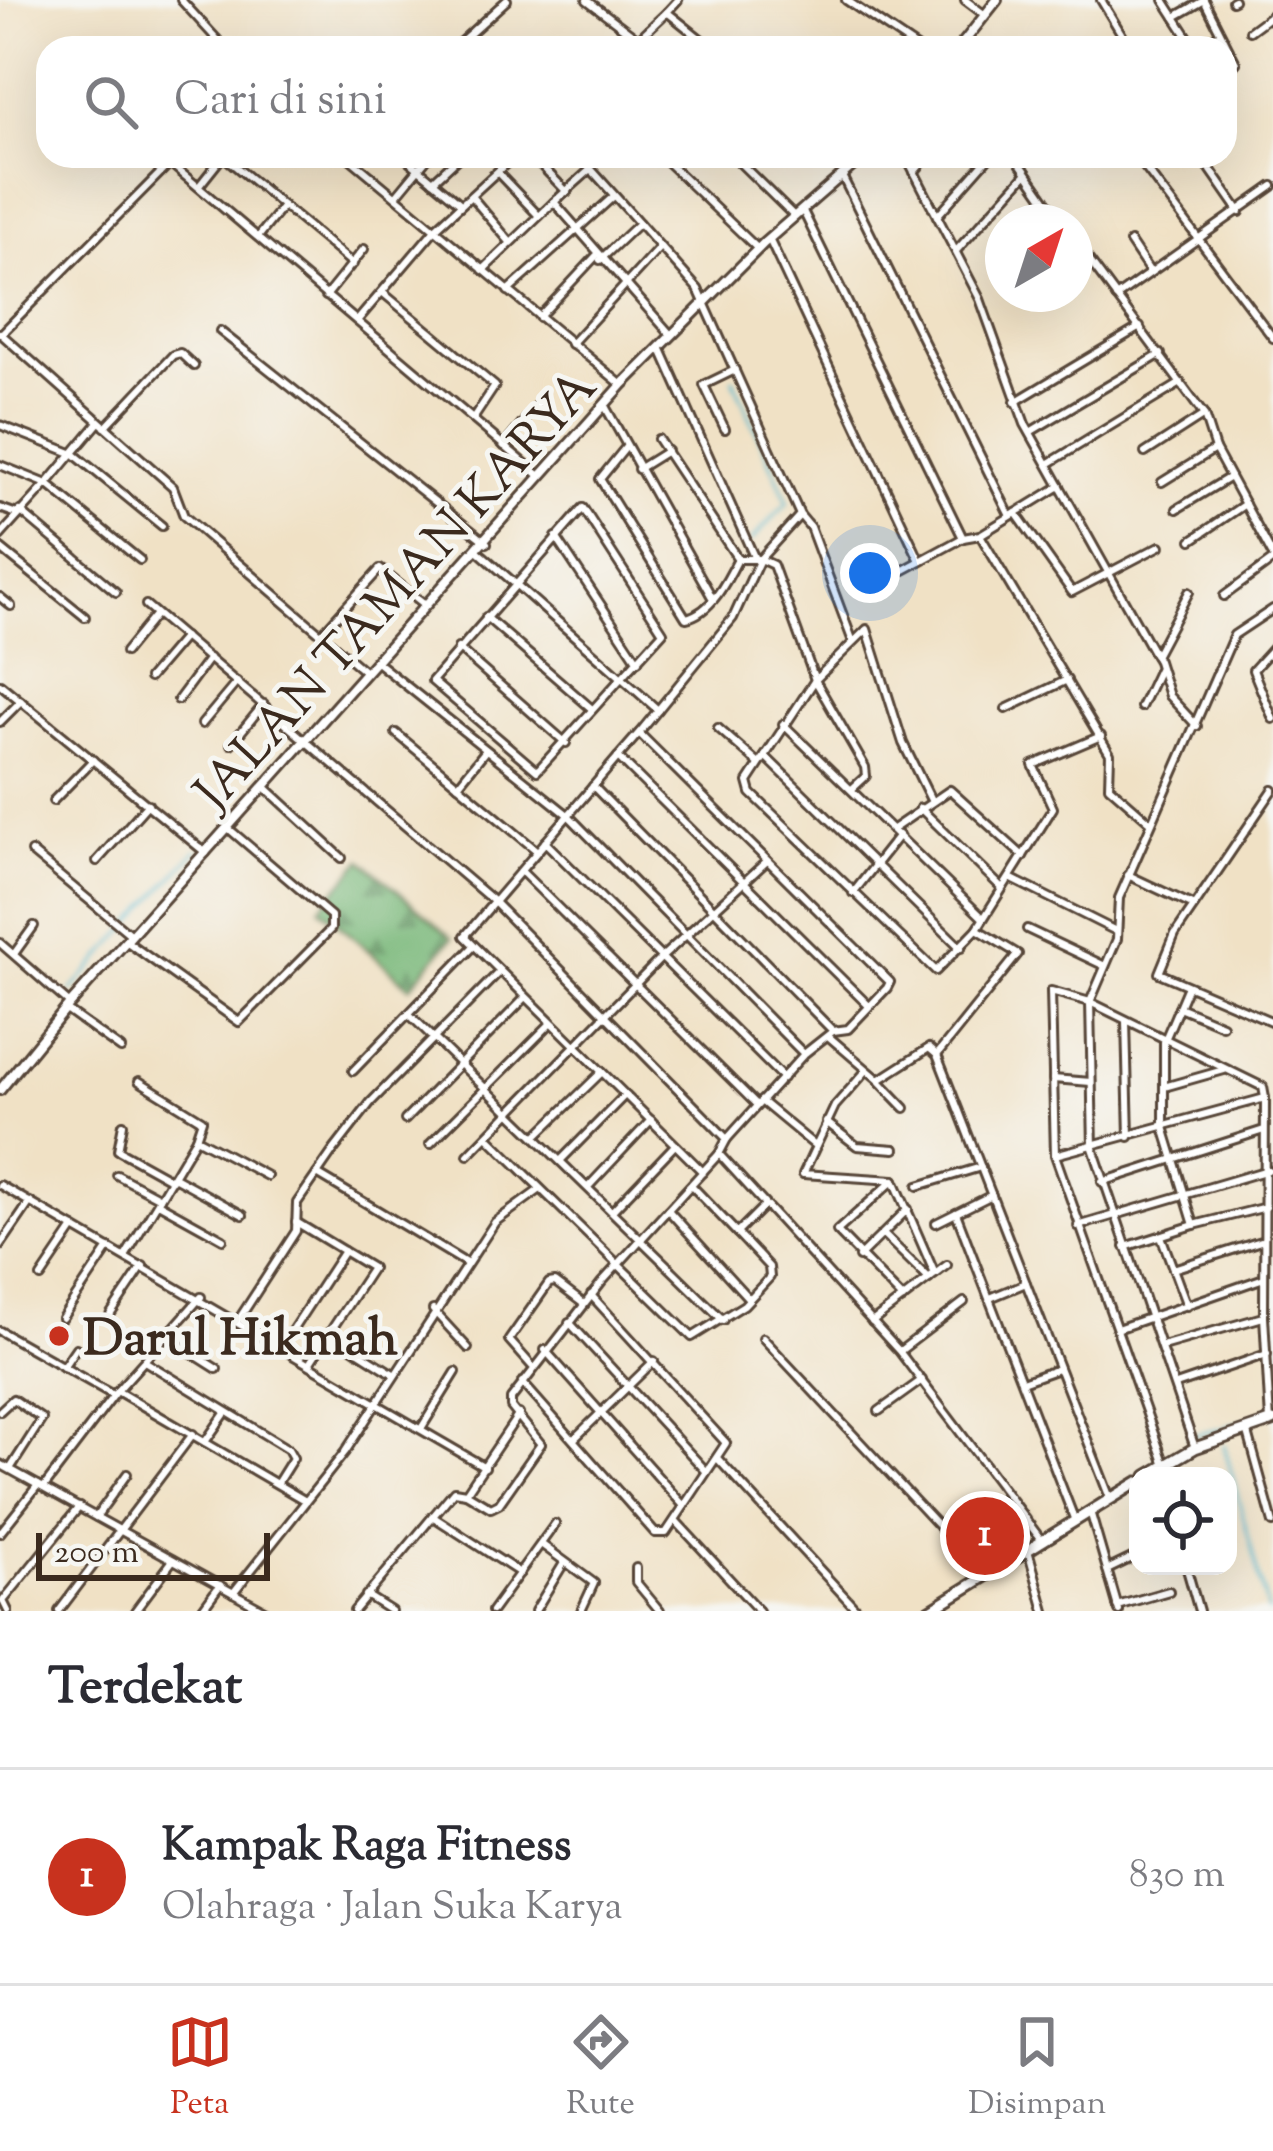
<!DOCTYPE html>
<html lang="id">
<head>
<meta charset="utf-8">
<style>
  body { margin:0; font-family:"Sorts Mill Goudy",serif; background:#f2f2f3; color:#2b2b33 }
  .controls { position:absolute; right:36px; bottom:36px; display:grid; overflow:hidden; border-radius:24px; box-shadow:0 12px 48px #0002 }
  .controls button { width:108px; height:108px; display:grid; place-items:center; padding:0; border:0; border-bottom:3px solid #e1e1e2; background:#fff; color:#2b2b33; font:60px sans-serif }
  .compass { position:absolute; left:985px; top:204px; width:108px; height:108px; border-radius:50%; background:#fff; box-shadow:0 12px 48px #0002; rotate:39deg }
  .scale { position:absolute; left:36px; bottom:30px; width:234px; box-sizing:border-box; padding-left:12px; border:6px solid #3b2a1e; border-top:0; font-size:33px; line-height:42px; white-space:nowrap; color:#3b2a1e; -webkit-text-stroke:9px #f6f6f2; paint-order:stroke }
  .you { position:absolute; left:870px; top:573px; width:42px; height:42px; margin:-30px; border:9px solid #fff; border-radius:50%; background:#1a73e8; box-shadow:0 0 0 18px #1a73e833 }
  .badge { display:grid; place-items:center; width:78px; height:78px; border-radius:50%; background:#c8321e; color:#fff; font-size:39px; font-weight:700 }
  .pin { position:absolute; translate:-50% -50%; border:6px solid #fff; box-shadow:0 3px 12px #0006 }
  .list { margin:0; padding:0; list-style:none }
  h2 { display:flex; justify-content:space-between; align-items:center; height:156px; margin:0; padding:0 48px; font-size:51px }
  h2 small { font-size:39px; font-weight:400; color:#7c7c81 }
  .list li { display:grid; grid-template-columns:78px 1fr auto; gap:36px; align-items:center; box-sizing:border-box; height:216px; padding:0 48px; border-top:3px solid #e1e1e2 }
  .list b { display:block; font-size:45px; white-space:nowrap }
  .list p { margin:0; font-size:39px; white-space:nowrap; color:#7c7c81 }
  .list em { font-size:39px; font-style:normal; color:#7c7c81 }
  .icon { flex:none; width:66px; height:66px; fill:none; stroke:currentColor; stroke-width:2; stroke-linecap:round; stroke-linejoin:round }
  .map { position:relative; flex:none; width:1273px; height:1611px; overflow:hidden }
  .search { position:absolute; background:#fff; box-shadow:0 12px 48px #0002; left:36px; right:36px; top:36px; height:132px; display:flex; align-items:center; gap:30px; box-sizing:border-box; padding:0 42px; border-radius:36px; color:#7c7c81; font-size:45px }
  .sheet { height:372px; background:#fff }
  nav { display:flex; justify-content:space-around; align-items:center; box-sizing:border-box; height:168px; border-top:3px solid #e1e1e2; background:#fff; font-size:33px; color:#7c7c81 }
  nav a { display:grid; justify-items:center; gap:6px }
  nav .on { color:#c8321e }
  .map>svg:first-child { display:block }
  .forest { fill:url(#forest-firs); stroke:#5a714c; stroke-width:3 }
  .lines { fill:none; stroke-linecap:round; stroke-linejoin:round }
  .stream { stroke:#4fb8cd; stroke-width:3 }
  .minor-casing { stroke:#564537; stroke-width:12 }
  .tertiary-casing { stroke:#564537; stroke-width:14 }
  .secondary-casing { stroke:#564537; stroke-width:15 }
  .minor { stroke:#fff; stroke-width:6 }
  .tertiary { stroke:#fff; stroke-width:8 }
  .secondary { stroke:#fff; stroke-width:9 }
  .poi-dot { fill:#c8321e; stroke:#f6f6f2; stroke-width:4.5 }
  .labels { text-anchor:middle; stroke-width:10; stroke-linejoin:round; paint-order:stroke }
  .street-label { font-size:51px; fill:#3b2a1e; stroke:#f6f6f2 }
  .poi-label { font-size:51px; font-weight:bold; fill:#3b2a1e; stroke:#f6f6f2; text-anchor:start }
</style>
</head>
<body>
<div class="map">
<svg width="1273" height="1611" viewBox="0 0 1273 1611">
  <defs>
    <pattern id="forest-firs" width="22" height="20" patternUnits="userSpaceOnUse" patternTransform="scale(3)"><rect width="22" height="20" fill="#79b879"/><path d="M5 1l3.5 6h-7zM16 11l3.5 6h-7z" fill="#649663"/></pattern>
  </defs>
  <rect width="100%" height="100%" fill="#f6f6f2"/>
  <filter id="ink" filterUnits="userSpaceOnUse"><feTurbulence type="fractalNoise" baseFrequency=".00833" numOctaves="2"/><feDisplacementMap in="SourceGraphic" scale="24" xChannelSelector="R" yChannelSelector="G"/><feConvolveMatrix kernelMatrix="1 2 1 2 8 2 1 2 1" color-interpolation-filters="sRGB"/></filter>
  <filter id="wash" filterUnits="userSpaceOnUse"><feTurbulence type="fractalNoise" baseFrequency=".004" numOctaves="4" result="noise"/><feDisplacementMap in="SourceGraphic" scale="48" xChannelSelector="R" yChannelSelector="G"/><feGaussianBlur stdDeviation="2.7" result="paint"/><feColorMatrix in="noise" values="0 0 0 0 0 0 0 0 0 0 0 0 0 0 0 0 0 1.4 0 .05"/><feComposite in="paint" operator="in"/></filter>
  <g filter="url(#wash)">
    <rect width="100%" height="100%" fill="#f0e1c5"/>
    <path class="forest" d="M362,860L452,938L410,987L320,908Z"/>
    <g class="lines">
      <g class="stream">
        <path d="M733,379L788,502L751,541"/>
        <path d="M71,991L197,850"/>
        <path d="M1224,1428L1273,1411"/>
        <path d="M1188,1437L1220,1429L1222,1435"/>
        <path d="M1224,1445L1268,1611"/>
      </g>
    </g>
  </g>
  <g filter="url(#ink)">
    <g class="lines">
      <defs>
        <g id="minor">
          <path d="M181,0L225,48"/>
          <path d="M587,0L638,39"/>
          <path d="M678,0L667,12L712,48"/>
          <path d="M846,0L917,48"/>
          <path d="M965,0L985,15"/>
          <path d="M1101,0L1130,48"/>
          <path d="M1164,0L1195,48"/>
          <path d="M1204,0L1236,63L1225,74"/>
          <path d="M1232,1L1234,0"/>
          <path d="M1175,17L1203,1"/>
          <path d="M1250,31L1273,14"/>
          <path d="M1195,47L1220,34"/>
          <path d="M454,48L507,0"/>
          <path d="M519,48L529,39"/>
          <path d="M573,48L575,46"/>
          <path d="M629,48L667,12"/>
          <path d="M223,156L353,264"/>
          <path d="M347,156L622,385"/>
          <path d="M403,156L461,204"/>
          <path d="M532,156L567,192"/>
          <path d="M578,156L591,169"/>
          <path d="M661,156L758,249"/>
          <path d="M733,156L794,216"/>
          <path d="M906,156L980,299L1025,424L1158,661L1169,696L1197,726"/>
          <path d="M1015,156L1061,222"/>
          <path d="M1201,156L1240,212"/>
          <path d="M1140,161L1273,338"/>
          <path d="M171,164L540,476"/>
          <path d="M914,172L928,156"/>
          <path d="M498,173L539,216"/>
          <path d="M842,176L1010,516"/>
          <path d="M433,181L460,156"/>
          <path d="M199,186L223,156"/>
          <path d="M396,196L429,156"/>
          <path d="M471,196L510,242"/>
          <path d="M554,202L591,169L698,289L800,515L810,527L853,642"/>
          <path d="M803,211L963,538L980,535L1060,486"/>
          <path d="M937,216L990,156"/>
          <path d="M259,236L283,206"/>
          <path d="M769,239L920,561"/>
          <path d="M1075,241L1204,415L1215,449L1273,556"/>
          <path d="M1130,242L1150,272"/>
          <path d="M956,251L1026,174"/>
          <path d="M600,260L639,223"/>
          <path d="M483,270L554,202L671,335"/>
          <path d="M508,291L614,196"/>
          <path d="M382,292L495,386L473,419"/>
          <path d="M326,296L364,249"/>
          <path d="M1116,297L1273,186"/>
          <path d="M539,317L596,256"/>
          <path d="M357,321L437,227L511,159L507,156"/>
          <path d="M220,331L487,543"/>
          <path d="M0,333L173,487L184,516L365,672"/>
          <path d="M2,333L177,156"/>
          <path d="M571,344L660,247"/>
          <path d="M660,347L755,559"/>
          <path d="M1015,402L1140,327"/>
          <path d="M606,408L713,599"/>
          <path d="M99,422L47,484L140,560"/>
          <path d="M0,425L74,454L162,526"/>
          <path d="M105,427L173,355L180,353L194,366"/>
          <path d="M725,429L704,385L735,370"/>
          <path d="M1030,432L1161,354"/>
          <path d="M658,439L738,559"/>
          <path d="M504,446L540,402"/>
          <path d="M626,447L600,479L686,618C711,613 727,581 738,559H760L799,516"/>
          <path d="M1145,453L1204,415"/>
          <path d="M1048,464L1181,383"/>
          <path d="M0,465L47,484L0,536"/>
          <path d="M638,469L667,451"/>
          <path d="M1162,482L1215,449"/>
          <path d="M0,508L17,514"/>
          <path d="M583,508L663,632L537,771L432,681Z"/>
          <path d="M1177,509L1230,477"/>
          <path d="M20,511L116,592"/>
          <path d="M1016,513L1072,592L1160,546"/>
          <path d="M980,535L1110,754L1109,786L1149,821"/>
          <path d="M556,537L638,661"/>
          <path d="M1192,540L1245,504"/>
          <path d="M0,548L85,617"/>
          <path d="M479,552L658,710L640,732"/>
          <path d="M887,579L963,538"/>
          <path d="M1224,596L1273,560"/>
          <path d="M0,597L11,606"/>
          <path d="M146,605L492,900L727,1139L719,1154L899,1351L1042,1541"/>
          <path d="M486,617L592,709"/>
          <path d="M321,634L380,569L425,605"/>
          <path d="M458,648L566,743"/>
          <path d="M1273,648L1253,670L1273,719"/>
          <path d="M125,652L156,614"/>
          <path d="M1155,656L1189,592"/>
          <path d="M378,663L568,815L803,1053"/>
          <path d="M149,678L184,637"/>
          <path d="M0,684L206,853"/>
          <path d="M178,700L209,658"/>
          <path d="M1141,707L1159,669"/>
          <path d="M1006,709L1067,680"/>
          <path d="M658,710L733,618L760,559L773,565L815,680L865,767L866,776L852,789"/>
          <path d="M0,722L21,701"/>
          <path d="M202,724L237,682"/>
          <path d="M783,724L983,918"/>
          <path d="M718,728L759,764"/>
          <path d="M396,733L536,850"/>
          <path d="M231,744L264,704"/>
          <path d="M765,756L748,782L751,793L936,971L977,929L1053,808L1033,765L1101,736"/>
          <path d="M618,757L465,936L703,1172"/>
          <path d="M458,785L486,750"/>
          <path d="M593,786L833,1031"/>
          <path d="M265,787L342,858"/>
          <path d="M1273,790L1175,934L1159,973L1273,1022"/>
          <path d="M931,800L903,743L867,629L815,680L765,756L961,948"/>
          <path d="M53,801L93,760"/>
          <path d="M920,808L1002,888"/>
          <path d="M893,829L950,790L1023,856"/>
          <path d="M545,842L783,1078"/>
          <path d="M31,852L131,935"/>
          <path d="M97,861L148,804"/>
          <path d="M521,871L757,1105"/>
          <path d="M1128,875L1194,906"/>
          <path d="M1010,878L1116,931"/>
          <path d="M853,893L899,835"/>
          <path d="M1027,929L1105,966"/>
          <path d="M126,941L239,1022L331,929V916L228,828"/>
          <path d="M0,943L70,1004"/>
          <path d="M14,954L34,926"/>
          <path d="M1179,1007L1222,1025"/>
          <path d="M65,1009L121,1049"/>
          <path d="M410,1015L723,1320"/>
          <path d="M1126,1021L1129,1137"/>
          <path d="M828,1036L879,1080L929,1048L937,1055"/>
          <path d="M937,1055L1110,1498"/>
          <path d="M937,1055L1018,954L977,929"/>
          <path d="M353,1071L473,947"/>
          <path d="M866,1071L835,1106L803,1174L894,1180L935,1274"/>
          <path d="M1053,1079L1091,1082"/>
          <path d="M139,1081L202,1120L196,1138L267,1176"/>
          <path d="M880,1082L905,1108"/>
          <path d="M1164,1087L1224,1070"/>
          <path d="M1265,1098L1264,1316L1270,1422"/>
          <path d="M761,1101L813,1144"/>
          <path d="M405,1120L525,998"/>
          <path d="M826,1122L857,1146L895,1149"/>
          <path d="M123,1124L118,1150L172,1180"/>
          <path d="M487,1136L692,1337L744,1305L770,1277L769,1267L737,1233"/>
          <path d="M536,1136L602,1072"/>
          <path d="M727,1139L804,1054L833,1031L848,1029L887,988L890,982L639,733L618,757L869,1006"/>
          <path d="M430,1144L550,1024"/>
          <path d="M468,1155L662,957L767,861"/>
          <path d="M1055,1155L1265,1098L1263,1087L1090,1002L1051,991L1055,1155L1165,1465"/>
          <path d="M561,1160L625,1095"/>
          <path d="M317,1174L466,1263"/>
          <path d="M117,1175L160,1198"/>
          <path d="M174,1177L243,1215"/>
          <path d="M894,1180L837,1231L903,1299"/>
          <path d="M1102,1182L1264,1130"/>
          <path d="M0,1185L485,1467"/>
          <path d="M692,1186L737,1233L765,1205"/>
          <path d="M918,1186L981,1167"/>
          <path d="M588,1187L651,1120"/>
          <path d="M158,1203L223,1239"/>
          <path d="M668,1210L749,1299"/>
          <path d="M612,1211L675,1145"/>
          <path d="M956,1213L1075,1521"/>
          <path d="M296,1222L372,1268L311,1361"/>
          <path d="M936,1223L992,1195"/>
          <path d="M1194,1225L1266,1207"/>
          <path d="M1078,1226L1268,1170"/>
          <path d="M883,1234L929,1279"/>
          <path d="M1161,1236L1187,1306"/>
          <path d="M0,1246L30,1202"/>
          <path d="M1125,1247L1194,1225L1164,1127V1042L1188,986"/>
          <path d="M126,1255L196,1138"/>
          <path d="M859,1257L908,1209"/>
          <path d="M1173,1269L1264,1240"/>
          <path d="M41,1277L74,1228"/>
          <path d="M990,1298L1026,1283"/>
          <path d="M433,1310L468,1348"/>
          <path d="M110,1315L143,1266"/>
          <path d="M62,1318L109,1248"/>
          <path d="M239,1319L296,1231L297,1203L333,1151L371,1102L500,971"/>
          <path d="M569,1322L706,1471"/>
          <path d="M872,1322L947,1265"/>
          <path d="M1117,1329L1264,1278"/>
          <path d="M0,1331L113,1395"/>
          <path d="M329,1333L392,1373"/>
          <path d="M168,1338L217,1369"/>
          <path d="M763,1338L985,1576"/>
          <path d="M284,1343L344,1251"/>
          <path d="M1162,1346L1263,1317"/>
          <path d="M545,1350L684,1506"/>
          <path d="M900,1351L964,1302"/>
          <path d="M146,1362L288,1449L293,1458L278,1482"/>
          <path d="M532,1366L509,1340L549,1283L555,1282L584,1304"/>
          <path d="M63,1367L76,1348"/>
          <path d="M522,1382L655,1533H666L726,1443L591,1295"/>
          <path d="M1022,1382L1058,1369"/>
          <path d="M1176,1385L1267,1354"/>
          <path d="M117,1391L304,1500"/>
          <path d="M0,1411L13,1399L42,1419L10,1469"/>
          <path d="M879,1411L922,1380"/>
          <path d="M422,1427L456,1372"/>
          <path d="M1247,1429L1273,1523"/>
          <path d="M575,1438L654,1361"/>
          <path d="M205,1442L226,1412"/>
          <path d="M1195,1448L1093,1148L1090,1002L1117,939L1119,898L1234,635L1273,609"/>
          <path d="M718,1459L858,1611"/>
          <path d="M0,1464L266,1611"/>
          <path d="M44,1487L117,1391L201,1297"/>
          <path d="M466,1493L491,1508L499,1504L541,1444L511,1407V1399L602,1282L719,1154"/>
          <path d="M1090,1511L1119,1611"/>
          <path d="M432,1516L520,1573"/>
          <path d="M96,1517L127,1474"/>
          <path d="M676,1521L759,1611"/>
          <path d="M0,1533L38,1485"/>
          <path d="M541,1544L594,1583L581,1611"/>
          <path d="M1028,1550L1045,1611"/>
          <path d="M1186,1566L1199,1611"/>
          <path d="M636,1568V1582L660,1611"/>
          <path d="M1107,1570L1138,1555"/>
          <path d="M233,1593L345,1452L495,1222L539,1190"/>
          <path d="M366,1595L391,1611"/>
          <path d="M1117,1606L1169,1591"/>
          <path d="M8,1611L3,1601L79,1507"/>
          <path d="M59,1611L193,1434"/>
          <path d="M135,1611L173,1560"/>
          <path d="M201,1611L220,1585"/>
          <path d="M354,1611L454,1491L466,1493L519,1414"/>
          <path d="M492,1611L555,1524"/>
          <path d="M535,1611L564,1563"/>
        </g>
        <g id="tertiary">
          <path d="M959,48L997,0"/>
          <path d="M0,1090L70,1004L622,385L764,243L864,156"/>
        </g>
        <g id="secondary">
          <path d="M1147,1476L1195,1448L1273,1421"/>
          <path d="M929,1611L1138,1482"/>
        </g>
      </defs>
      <use href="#minor" class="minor-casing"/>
      <use href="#tertiary" class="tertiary-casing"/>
      <use href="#secondary" class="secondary-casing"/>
      <use href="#minor" class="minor"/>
      <use href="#tertiary" class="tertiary"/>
      <use href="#secondary" class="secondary"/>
    </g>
  </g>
  <circle class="poi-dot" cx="59" cy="1336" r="12"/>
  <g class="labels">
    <g class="street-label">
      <text transform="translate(394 588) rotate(-48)" y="18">JALAN TAMAN KARYA</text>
    </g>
    <g class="poi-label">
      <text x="83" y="1354">Darul Hikmah</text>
    </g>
  </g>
</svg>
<div class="controls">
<button><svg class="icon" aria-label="locate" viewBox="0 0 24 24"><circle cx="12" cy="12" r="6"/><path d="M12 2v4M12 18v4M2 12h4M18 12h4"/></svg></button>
</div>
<svg class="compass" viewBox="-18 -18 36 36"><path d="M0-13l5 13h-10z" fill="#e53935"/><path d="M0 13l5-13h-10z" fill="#7c7c81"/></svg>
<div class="scale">200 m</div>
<div class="you"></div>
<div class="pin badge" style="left:985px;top:1536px">1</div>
<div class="search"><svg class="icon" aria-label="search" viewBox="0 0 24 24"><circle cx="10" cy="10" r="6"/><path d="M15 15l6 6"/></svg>Cari di sini</div>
</div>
<section class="sheet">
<h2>Terdekat<small></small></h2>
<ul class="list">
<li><span class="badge">1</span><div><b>Kampak Raga Fitness</b><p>Olahraga · Jalan Suka Karya</p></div><em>830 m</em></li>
</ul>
</section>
<nav>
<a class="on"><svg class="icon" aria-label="map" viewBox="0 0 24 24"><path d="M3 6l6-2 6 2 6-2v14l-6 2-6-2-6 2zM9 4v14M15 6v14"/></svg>Peta</a>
<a><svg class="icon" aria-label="directions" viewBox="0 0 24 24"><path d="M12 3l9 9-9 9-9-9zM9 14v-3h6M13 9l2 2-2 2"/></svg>Rute</a>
<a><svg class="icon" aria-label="saved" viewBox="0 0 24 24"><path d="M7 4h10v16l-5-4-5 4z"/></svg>Disimpan</a>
</nav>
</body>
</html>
